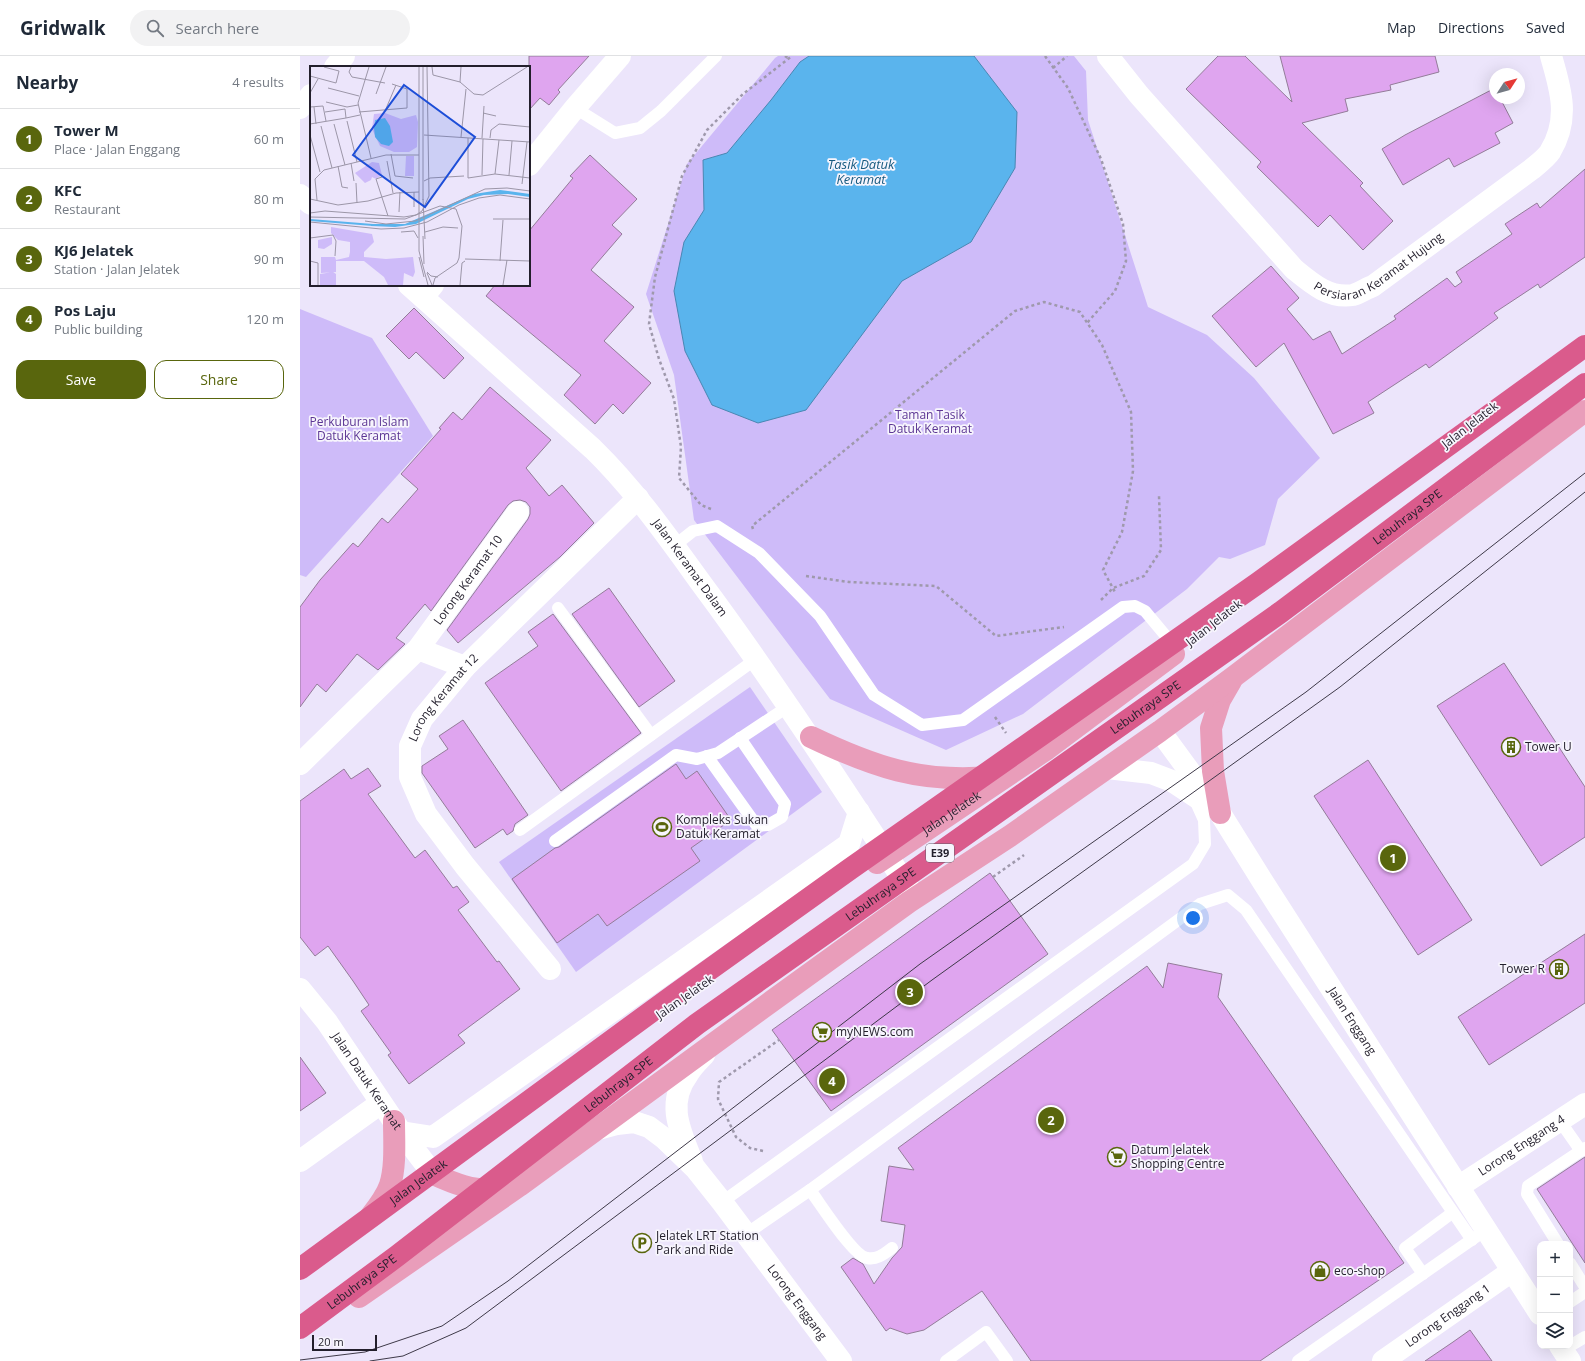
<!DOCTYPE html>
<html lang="en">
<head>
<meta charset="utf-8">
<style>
  body { margin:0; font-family:"Open Sans",sans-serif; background:#f2f2f3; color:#1f2937 }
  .controls { position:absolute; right:12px; bottom:12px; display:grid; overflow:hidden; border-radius:8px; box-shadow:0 4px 16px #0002 }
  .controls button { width:36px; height:36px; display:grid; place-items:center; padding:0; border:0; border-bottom:1px solid #e0e1e3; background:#fff; color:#1f2937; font:20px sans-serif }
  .compass { position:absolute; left:1189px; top:12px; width:36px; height:36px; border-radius:50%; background:#fff; box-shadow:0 4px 16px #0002; rotate:54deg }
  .scale { position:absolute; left:12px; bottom:10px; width:65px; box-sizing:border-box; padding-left:4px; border:2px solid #231f2c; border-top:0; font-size:11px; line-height:14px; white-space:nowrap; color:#231f2c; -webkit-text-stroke:3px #f7f5fd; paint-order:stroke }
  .you { position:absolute; left:893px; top:862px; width:14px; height:14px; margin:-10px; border:3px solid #fff; border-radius:50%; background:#1a73e8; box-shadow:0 0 0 6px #1a73e833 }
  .badge { display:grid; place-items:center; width:26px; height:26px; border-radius:50%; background:#59660d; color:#fff; font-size:13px; font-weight:700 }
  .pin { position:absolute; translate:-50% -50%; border:2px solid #fff; box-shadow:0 1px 4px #0006 }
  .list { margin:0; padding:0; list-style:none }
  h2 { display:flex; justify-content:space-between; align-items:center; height:52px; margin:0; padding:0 16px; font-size:17px }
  h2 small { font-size:13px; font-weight:400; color:#747a83 }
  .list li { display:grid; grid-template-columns:26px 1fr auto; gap:12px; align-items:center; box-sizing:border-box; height:60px; padding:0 16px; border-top:1px solid #e0e1e3 }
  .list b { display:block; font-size:15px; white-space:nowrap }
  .list p { margin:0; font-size:13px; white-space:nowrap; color:#747a83 }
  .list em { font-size:13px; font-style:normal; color:#747a83 }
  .actions { display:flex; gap:8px; padding:12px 16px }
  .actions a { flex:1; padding:9px 0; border:1px solid #59660d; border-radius:12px; text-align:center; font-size:14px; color:#59660d }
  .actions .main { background:#59660d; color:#fff }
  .icon { flex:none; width:22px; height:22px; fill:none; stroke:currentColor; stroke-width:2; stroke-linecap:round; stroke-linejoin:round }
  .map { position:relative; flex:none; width:1285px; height:1305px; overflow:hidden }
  header { display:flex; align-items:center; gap:24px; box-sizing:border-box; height:56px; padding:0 20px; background:#fff; border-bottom:1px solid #e0e1e3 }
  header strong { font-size:19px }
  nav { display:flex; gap:22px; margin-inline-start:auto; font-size:14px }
  .search { width:280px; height:36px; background:#f2f2f3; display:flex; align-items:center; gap:10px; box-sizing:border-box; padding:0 14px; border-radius:22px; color:#747a83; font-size:15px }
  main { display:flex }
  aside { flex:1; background:#fff }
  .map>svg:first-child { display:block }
  .green { fill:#cebbf9 }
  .water { fill:#5ab4ed; stroke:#4a87b3 }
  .building { fill:#dfa5ef; stroke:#937c99 }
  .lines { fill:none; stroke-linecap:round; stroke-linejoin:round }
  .path { stroke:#9f99ac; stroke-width:2.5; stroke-dasharray:3 3; stroke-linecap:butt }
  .service { stroke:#fff; stroke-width:12 }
  .minor { stroke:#fff; stroke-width:22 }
  .tertiary { stroke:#fff; stroke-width:22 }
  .secondary { stroke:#fff; stroke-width:22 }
  .primary { stroke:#e99dba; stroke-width:22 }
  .motorway { stroke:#da5b8c; stroke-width:22 }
  .tram { stroke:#3e3948; stroke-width:1 }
  .labels { text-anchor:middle; stroke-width:3.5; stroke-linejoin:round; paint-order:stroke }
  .shield { fill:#f7f5fd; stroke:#635f6b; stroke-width:1 }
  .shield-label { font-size:11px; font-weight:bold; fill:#231f2c }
  .street-label { font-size:12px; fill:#231f2c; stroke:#f7f5fd }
  .park-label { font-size:12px; fill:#5c3694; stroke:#f7f5fd }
  .poi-label { font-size:12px; fill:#231f2c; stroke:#f7f5fd; text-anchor:start }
  .water-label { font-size:13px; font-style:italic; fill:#185b81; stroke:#f7f5fd }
  .inset-river { fill:none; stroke:#5ab4ed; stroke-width:2 }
  .inset-road { fill:none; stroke:#9c96a8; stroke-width:1 }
  .view { fill:#1d4ed8; fill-opacity:0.15; stroke:#1d4ed8; stroke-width:2 }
  .inset-edge { fill:none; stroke:#231f2c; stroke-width:2 }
</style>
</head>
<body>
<header>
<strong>Gridwalk</strong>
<div class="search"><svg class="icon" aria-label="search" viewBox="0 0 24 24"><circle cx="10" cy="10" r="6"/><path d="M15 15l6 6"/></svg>Search here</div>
<nav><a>Map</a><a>Directions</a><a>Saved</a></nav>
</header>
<main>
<aside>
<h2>Nearby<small>4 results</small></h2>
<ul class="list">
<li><span class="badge">1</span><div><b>Tower M</b><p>Place · Jalan Enggang</p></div><em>60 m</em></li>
<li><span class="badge">2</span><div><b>KFC</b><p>Restaurant</p></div><em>80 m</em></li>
<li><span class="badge">3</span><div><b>KJ6 Jelatek</b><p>Station · Jalan Jelatek</p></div><em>90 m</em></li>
<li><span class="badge">4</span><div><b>Pos Laju</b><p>Public building</p></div><em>120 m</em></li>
</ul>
<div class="actions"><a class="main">Save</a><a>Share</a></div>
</aside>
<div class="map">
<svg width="1285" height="1305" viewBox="0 0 1285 1305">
  <rect width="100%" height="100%" fill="#ece5fb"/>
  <g class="green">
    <path d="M478,0H774L786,15L788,64L848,251L907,279L954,322L1020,402L978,443L965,489L930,503L919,501L887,533L723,658L646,694L530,643L394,464L374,319L346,238L387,108L475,2Z"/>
    <path d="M0,253L72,282L133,380L6,521L0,519Z"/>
    <path d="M450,631L522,736L276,916L199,806Z"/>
  </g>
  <path class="water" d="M509,0H674L717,56L715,112L671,186L602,225L506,354L458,367L412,349L385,295L374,235L384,186L404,154L403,104L427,97L471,44L500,6Z"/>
  <g class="building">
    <path d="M229,0H289L258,34L260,36L249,49L240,42L229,54Z"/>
    <path d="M918,0H945L992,46L980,0H1135L1139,16L1090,29L1091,34L1045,43L1048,55L1002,67L1063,127L1060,130L1093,165L1063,194L1030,159L1018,171L957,111L961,106L886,33Z"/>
    <path d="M1195,32V42H1200L1213,67L1195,77L1200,87L1154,111L1149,102L1103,129L1082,93L1105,79Z"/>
    <path d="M290,99L337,143L312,169L322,178L291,214L334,251L304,285L351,327L323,358L313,348L295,368L264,339L281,319L186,240L195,229H229V175L273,122L270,120Z"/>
    <path d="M1285,113V201L1240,232L1238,228L1194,257L1198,262L1129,312L1126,308L1068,346L1074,357L1033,378L984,287L956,311L912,260L971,210L999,242L987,253L1013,284L1030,275L1042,298L1096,263L1094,260L1147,222L1155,231L1162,226L1156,216L1212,178L1205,168L1237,147L1240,152Z"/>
    <path d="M114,252L164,302L144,323L116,296L109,303L86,280Z"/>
    <path d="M190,331L251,384L226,412L249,440L262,429L294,467L260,501L158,587L147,574L228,463L230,458V451L226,446L220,444L213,445L208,449L131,555L125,548L96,582L105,588L78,614L57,598L26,636L17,628L0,651V551L20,524L53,487L58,491L82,462L88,467L118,433L101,418L141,373L139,372L153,356L162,364Z"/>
    <path d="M309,532L375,625L339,651L272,558Z"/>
    <path d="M253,558L341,677L261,735L185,627L238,590L228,576Z"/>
    <path d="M1204,607L1285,731V781L1241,810L1137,650Z"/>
    <path d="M163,664L228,759L215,768L213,775L207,779L203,773L175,792L122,717V710L148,693L139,680Z"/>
    <path d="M1068,704L1172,864L1118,899L1014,740Z"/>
    <path d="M376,708L386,723L397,715L431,764L391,792L400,805L307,870L298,858L257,887L212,823L255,792L259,791Z"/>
    <path d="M68,712L81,730L68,738L115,802L125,794L153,832L157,830L169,846L158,854L197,906L199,905L220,933L158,979L165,987L109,1028L88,999L91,997L61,955L69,949L53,925L28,890L15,900L0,881V745L44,713L51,723Z"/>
    <path d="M690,817L748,898L531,1055L472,974Z"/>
    <path d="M1285,878V947L1189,1009L1158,961Z"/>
    <path d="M868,907L922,918L918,941L1104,1207L960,1305H731L682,1235L624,1274L607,1278L590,1272L586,1275L541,1211L553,1202L563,1208L574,1228L592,1202L602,1191L605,1169L581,1165L589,1110L614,1114L598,1092L847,910L863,932Z"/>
    <path d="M0,1001L26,1037L0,1055Z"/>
    <path d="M1285,1101V1207L1237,1133Z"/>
    <path d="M1170,1274L1192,1305H1125L1153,1286Z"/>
  </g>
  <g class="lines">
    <g class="path">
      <path d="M485,0L489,3"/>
      <path d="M745,0L768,32L801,103L823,168L826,205L815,235L787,267"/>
      <path d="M753,12L767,0"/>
      <path d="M411,453L401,449L379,422L381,391L374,343L359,303L349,268L355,221L370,165L382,120L407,74L443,38L492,0"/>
      <path d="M453,473L452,470L715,255L744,246L780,256L802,289L831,356L833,415L822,476L803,514L815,536"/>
      <path d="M506,520L549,526L636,530L696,580L764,571"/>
      <path d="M801,544L813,532L844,520L861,494L859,440"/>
      <path d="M695,661L706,677"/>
      <path d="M693,821L724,799"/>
      <path d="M463,1095L450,1092L436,1081L418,1043L419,1026L479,984"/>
    </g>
    <g class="service">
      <path d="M275,52L315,77L340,72L361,55L416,0"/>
      <path d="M374,490L393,475L417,470L459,497L520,560L574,639L622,669L663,664L823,551L835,550L845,555L875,591"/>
      <path d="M258,552L351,679"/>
      <path d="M407,700L457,770L468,769L482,761L485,748L440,682"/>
      <path d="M220,774L456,603"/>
      <path d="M255,785L376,699L397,703L418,697L489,650"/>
      <path d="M1260,1065L1281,1095"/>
      <path d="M510,1134C520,1147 553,1200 567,1202C577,1204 584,1198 592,1192"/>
      <path d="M422,1146L893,808L905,788L904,764L895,744"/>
      <path d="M446,1178L510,1134L900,848L928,839L946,854L1172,1184"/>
      <path d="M1258,1188L1227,1138L1228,1130L1285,1092"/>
      <path d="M1270,1207L1285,1231"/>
      <path d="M1123,1218L1105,1192L1152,1157"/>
      <path d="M1270,1246L1285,1236"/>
      <path d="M1263,1294L1285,1281"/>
      <path d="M646,1305L686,1276L707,1305"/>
      <path d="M998,1305L1177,1180"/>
    </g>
    <g class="minor">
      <path id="s1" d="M808,0L839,39L994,213C1011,227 1029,243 1053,239C1060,237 1067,232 1073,230L1232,113C1238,108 1246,102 1250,96C1270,63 1261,34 1251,0"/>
      <path d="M35,11L44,0"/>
      <path d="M0,52L11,39"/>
      <path d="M229,109L275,52L320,0"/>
      <path d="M123,241L133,229"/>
      <path d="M118,593L165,611"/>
      <path id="s2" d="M0,708L118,593L218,456"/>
      <path id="s3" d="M250,913L165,810L126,758L110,721V690L122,663L165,611L338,442"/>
      <path id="s4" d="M295,1074L317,1068L334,1066L349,1071L365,1083L395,1112L422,1146L541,1305"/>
      <path d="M0,1105L81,1047"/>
      <path d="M392,1105C380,1075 366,1047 388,1018C392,1011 398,1005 404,999"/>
      <path id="s5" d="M1158,1131L1285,1048"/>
      <path id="s6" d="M1083,1305L1212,1215"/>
    </g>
    <g class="tertiary">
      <path d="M0,139L11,148"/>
      <path id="s7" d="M109,229L293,393C334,433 367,480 401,527C476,628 544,734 613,839"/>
      <path id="s8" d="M0,933L27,966L101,1076L133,1118"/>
      <path d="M101,1076L133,1081L549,788L559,756"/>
    </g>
    <g class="secondary">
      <path id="s9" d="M860,675L920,757L963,826L1240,1258"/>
      <path d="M807,712L851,717L872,725L907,748"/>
      <path d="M1260,1290L1270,1305"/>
    </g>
    <g class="primary">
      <path d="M511,681C574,711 620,727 690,721"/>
      <path d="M920,757L913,715L911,672L920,644L931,625"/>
      <path id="s10" d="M577,807L747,693L874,598"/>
      <path d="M133,1118C153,1127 174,1136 197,1133"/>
      <path d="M70,1161C78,1151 86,1141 90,1129C96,1110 94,1085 94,1065"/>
      <path d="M59,1241L219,1130L472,945L609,846L710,780L860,675L932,622L1285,355"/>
    </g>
    <g class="motorway">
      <path id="s11" d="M0,1213L374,939L550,813L958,527L1285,290"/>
      <path id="s12" d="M0,1272L97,1200L397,968L981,556L1285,328"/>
    </g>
    <g class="tram">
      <path d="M0,1304L65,1296L142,1270L208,1225L620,908L1006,636L1285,417"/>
      <path d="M70,1305L103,1300L166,1272L632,924L1040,631L1285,436"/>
    </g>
  </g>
  <defs>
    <symbol id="building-ring" viewBox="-11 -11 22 22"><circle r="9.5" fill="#f7f5fd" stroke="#59660d" stroke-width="1.5"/><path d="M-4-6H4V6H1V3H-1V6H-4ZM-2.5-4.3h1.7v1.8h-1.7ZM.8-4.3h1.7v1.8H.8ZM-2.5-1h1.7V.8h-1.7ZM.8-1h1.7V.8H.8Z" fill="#59660d"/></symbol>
    <symbol id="stadium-ring" viewBox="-11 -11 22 22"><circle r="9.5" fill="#f7f5fd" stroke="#59660d" stroke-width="1.5"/><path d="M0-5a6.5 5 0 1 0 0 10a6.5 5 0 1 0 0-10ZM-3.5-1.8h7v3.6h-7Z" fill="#59660d"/></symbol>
    <symbol id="supermarket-ring" viewBox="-11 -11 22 22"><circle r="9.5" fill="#f7f5fd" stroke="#59660d" stroke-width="1.5"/><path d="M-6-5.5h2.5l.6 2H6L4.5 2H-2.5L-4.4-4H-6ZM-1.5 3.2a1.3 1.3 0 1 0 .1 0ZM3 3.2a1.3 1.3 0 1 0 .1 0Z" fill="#59660d"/></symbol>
    <symbol id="parking-ring" viewBox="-11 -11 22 22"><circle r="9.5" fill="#f7f5fd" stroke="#59660d" stroke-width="1.5"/><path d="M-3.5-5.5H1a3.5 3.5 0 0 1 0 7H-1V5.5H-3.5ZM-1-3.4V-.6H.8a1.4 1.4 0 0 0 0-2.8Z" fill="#59660d"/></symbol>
    <symbol id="shop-ring" viewBox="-11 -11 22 22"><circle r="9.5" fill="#f7f5fd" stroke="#59660d" stroke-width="1.5"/><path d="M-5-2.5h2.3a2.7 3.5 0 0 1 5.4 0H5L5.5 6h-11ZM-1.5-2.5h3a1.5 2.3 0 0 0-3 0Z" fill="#59660d"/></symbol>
  </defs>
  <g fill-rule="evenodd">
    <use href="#building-ring" x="1200" y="680" width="22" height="22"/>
    <use href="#stadium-ring" x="351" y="760" width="22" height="22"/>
    <use href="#building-ring" x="1248" y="902" width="22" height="22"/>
    <use href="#supermarket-ring" x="511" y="965" width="22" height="22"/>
    <use href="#supermarket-ring" x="806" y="1090" width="22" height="22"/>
    <use href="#parking-ring" x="331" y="1176" width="22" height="22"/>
    <use href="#shop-ring" x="1009" y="1204" width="22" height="22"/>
  </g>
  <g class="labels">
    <rect class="shield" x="626" y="788" width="28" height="18" rx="3"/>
    <g class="shield-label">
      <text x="640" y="801">E39</text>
    </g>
    <g class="street-label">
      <text dy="4" stroke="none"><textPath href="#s1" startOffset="383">Persiaran Keramat Hujung</textPath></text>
      <text transform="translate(1170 369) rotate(-38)" y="4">Jalan Jelatek</text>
      <text dy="4" stroke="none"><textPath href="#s12" startOffset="1373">Lebuhraya SPE</textPath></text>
      <text dy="4" stroke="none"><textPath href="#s7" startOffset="400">Jalan Keramat Dalam</textPath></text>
      <text dy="4" stroke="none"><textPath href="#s2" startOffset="250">Lorong Keramat 10</textPath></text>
      <text transform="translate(914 567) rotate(-38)" y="4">Jalan Jelatek</text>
      <text dy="4" stroke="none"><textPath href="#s3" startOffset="329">Lorong Keramat 12</textPath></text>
      <text dy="4" stroke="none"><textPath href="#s12" startOffset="1049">Lebuhraya SPE</textPath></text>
      <text dy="4" stroke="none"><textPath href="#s10" startOffset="90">Jalan Jelatek</textPath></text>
      <text dy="4" stroke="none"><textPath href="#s12" startOffset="725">Lebuhraya SPE</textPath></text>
      <text transform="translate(385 941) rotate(-35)" y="4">Jalan Jelatek</text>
      <text dy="4" stroke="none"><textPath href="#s9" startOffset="348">Jalan Enggang</textPath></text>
      <text dy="4" stroke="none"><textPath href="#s8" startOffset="114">Jalan Datuk Keramat</textPath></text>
      <text dy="4" stroke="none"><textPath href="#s12" startOffset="401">Lebuhraya SPE</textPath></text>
      <text dy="4" stroke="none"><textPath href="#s5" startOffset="76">Lorong Enggang 4</textPath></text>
      <text dy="4" stroke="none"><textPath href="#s11" startOffset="147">Jalan Jelatek</textPath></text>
      <text dy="4" stroke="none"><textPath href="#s12" startOffset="77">Lebuhraya SPE</textPath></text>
      <text dy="4" stroke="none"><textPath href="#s4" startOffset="286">Lorong Enggang</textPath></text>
      <text dy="4" stroke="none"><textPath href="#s6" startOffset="79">Lorong Enggang 1</textPath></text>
    </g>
    <g class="park-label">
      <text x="630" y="363">Taman Tasik<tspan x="630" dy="14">Datuk Keramat</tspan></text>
      <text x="59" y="370">Perkuburan Islam<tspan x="59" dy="14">Datuk Keramat</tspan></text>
    </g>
    <g class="poi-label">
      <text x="1225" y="695">Tower U</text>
      <text x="376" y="768">Kompleks Sukan<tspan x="376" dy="14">Datuk Keramat</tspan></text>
      <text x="1245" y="917" text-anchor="end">Tower R</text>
      <text x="536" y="980">myNEWS.com</text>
      <text x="831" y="1098">Datum Jelatek<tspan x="831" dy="14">Shopping Centre</tspan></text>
      <text x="356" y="1184">Jelatek LRT Station<tspan x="356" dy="14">Park and Ride</tspan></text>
      <text x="1034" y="1219">eco-shop</text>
    </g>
    <g class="water-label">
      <text x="561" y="113">Tasik Datuk<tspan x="561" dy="15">Keramat</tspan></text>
    </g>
  </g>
  <g transform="translate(10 10)">
    <rect width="220" height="220" fill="#ece5fb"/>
    <path d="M75,47L91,53L106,49L108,56L107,81L99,86H84L70,80L62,63L64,48ZM96,90H104V110H95ZM62,96L69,97L72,109L66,113L62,111L61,114L55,117L45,107ZM21,161L62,168L64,176L54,186V191L76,193L103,191L105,206L103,211L94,207L93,219H78L74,211L54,195H26V206L11,207V191H25L26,194L39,191L40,186V176L28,174L21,167ZM22,171V178L14,183L8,182V174ZM23,206L26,208V219H10V208Z" fill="#cebbf9"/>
    <path d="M75,52L80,60L83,76L79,80L71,78L65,71L64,62L65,54ZM190,124L220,128V131L198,128L174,129L158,133L106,158L85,161L61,160V158H95L164,128Z" fill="#5ab4ed"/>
    <path class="inset-river" d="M0,154L63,159"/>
    <path class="inset-road" d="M41,1L39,6L42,11L75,17M59,1L48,37L61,92M109,1V185L118,219M113,1V134M122,1L123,9L150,16M0,10L26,17L29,5L14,1M150,16L164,28L173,29L217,1M150,16L151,1M18,22L49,30M0,27L8,13M66,28L76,1M16,36L37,41L48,39M0,41L13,40L16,55M4,41L6,58M75,45L86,19M15,46L35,43L36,52L50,49M49,46L97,42V23L82,18M173,47L186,50M37,55L47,96M0,58L36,52M24,58L35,99M11,60L22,102M0,69L10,106M114,69L220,76M151,71L156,23M158,72V112L185,108L220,112M172,72L174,40M180,72L181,64L189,58L220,61M81,88L85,110L103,112M77,95L83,127M41,97L44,115M28,100L32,121L38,122M185,108L189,74M172,109L173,73M199,109L202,75M72,111L66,113L78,150M114,115L120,112L154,110M46,117L47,137M212,118L217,76M104,126V141M0,133L28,139L58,135L86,127L109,126M113,133L115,173M7,134L5,113L14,104L76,89H109M89,146L90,126M0,147L15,145L94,151L106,149L112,145L119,130L117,1M0,151L95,153L130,140L146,143L152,160L149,192L147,197L125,212L123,219M183,153H220M55,155L76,158L105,155L175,123L197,122L220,125M0,156L71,163L94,162L117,156L149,139L169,132L190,129L220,133M91,166L104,165L108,172M115,166L133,161L148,162M113,170L114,198M0,172L23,169L26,175L25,190M109,191L114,211M155,193L220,195M0,195L8,197V219M190,195L193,154M117,206L121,210L128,211M117,207L122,219M150,219L152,197L155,195M193,219L197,194"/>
    <path class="view" d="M94,19L165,71L115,141L43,89Z"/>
    <rect width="220" height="220" class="inset-edge"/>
  </g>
</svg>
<div class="controls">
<button>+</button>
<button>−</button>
<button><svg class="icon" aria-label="layers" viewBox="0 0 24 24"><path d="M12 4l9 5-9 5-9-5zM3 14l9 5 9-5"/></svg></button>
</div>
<svg class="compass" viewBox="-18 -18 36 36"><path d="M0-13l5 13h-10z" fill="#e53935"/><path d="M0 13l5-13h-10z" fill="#747a83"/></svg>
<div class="scale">20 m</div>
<div class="you"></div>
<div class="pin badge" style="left:1093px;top:802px">1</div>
<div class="pin badge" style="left:751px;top:1064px">2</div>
<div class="pin badge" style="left:610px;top:936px">3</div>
<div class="pin badge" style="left:532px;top:1025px">4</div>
</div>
</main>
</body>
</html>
